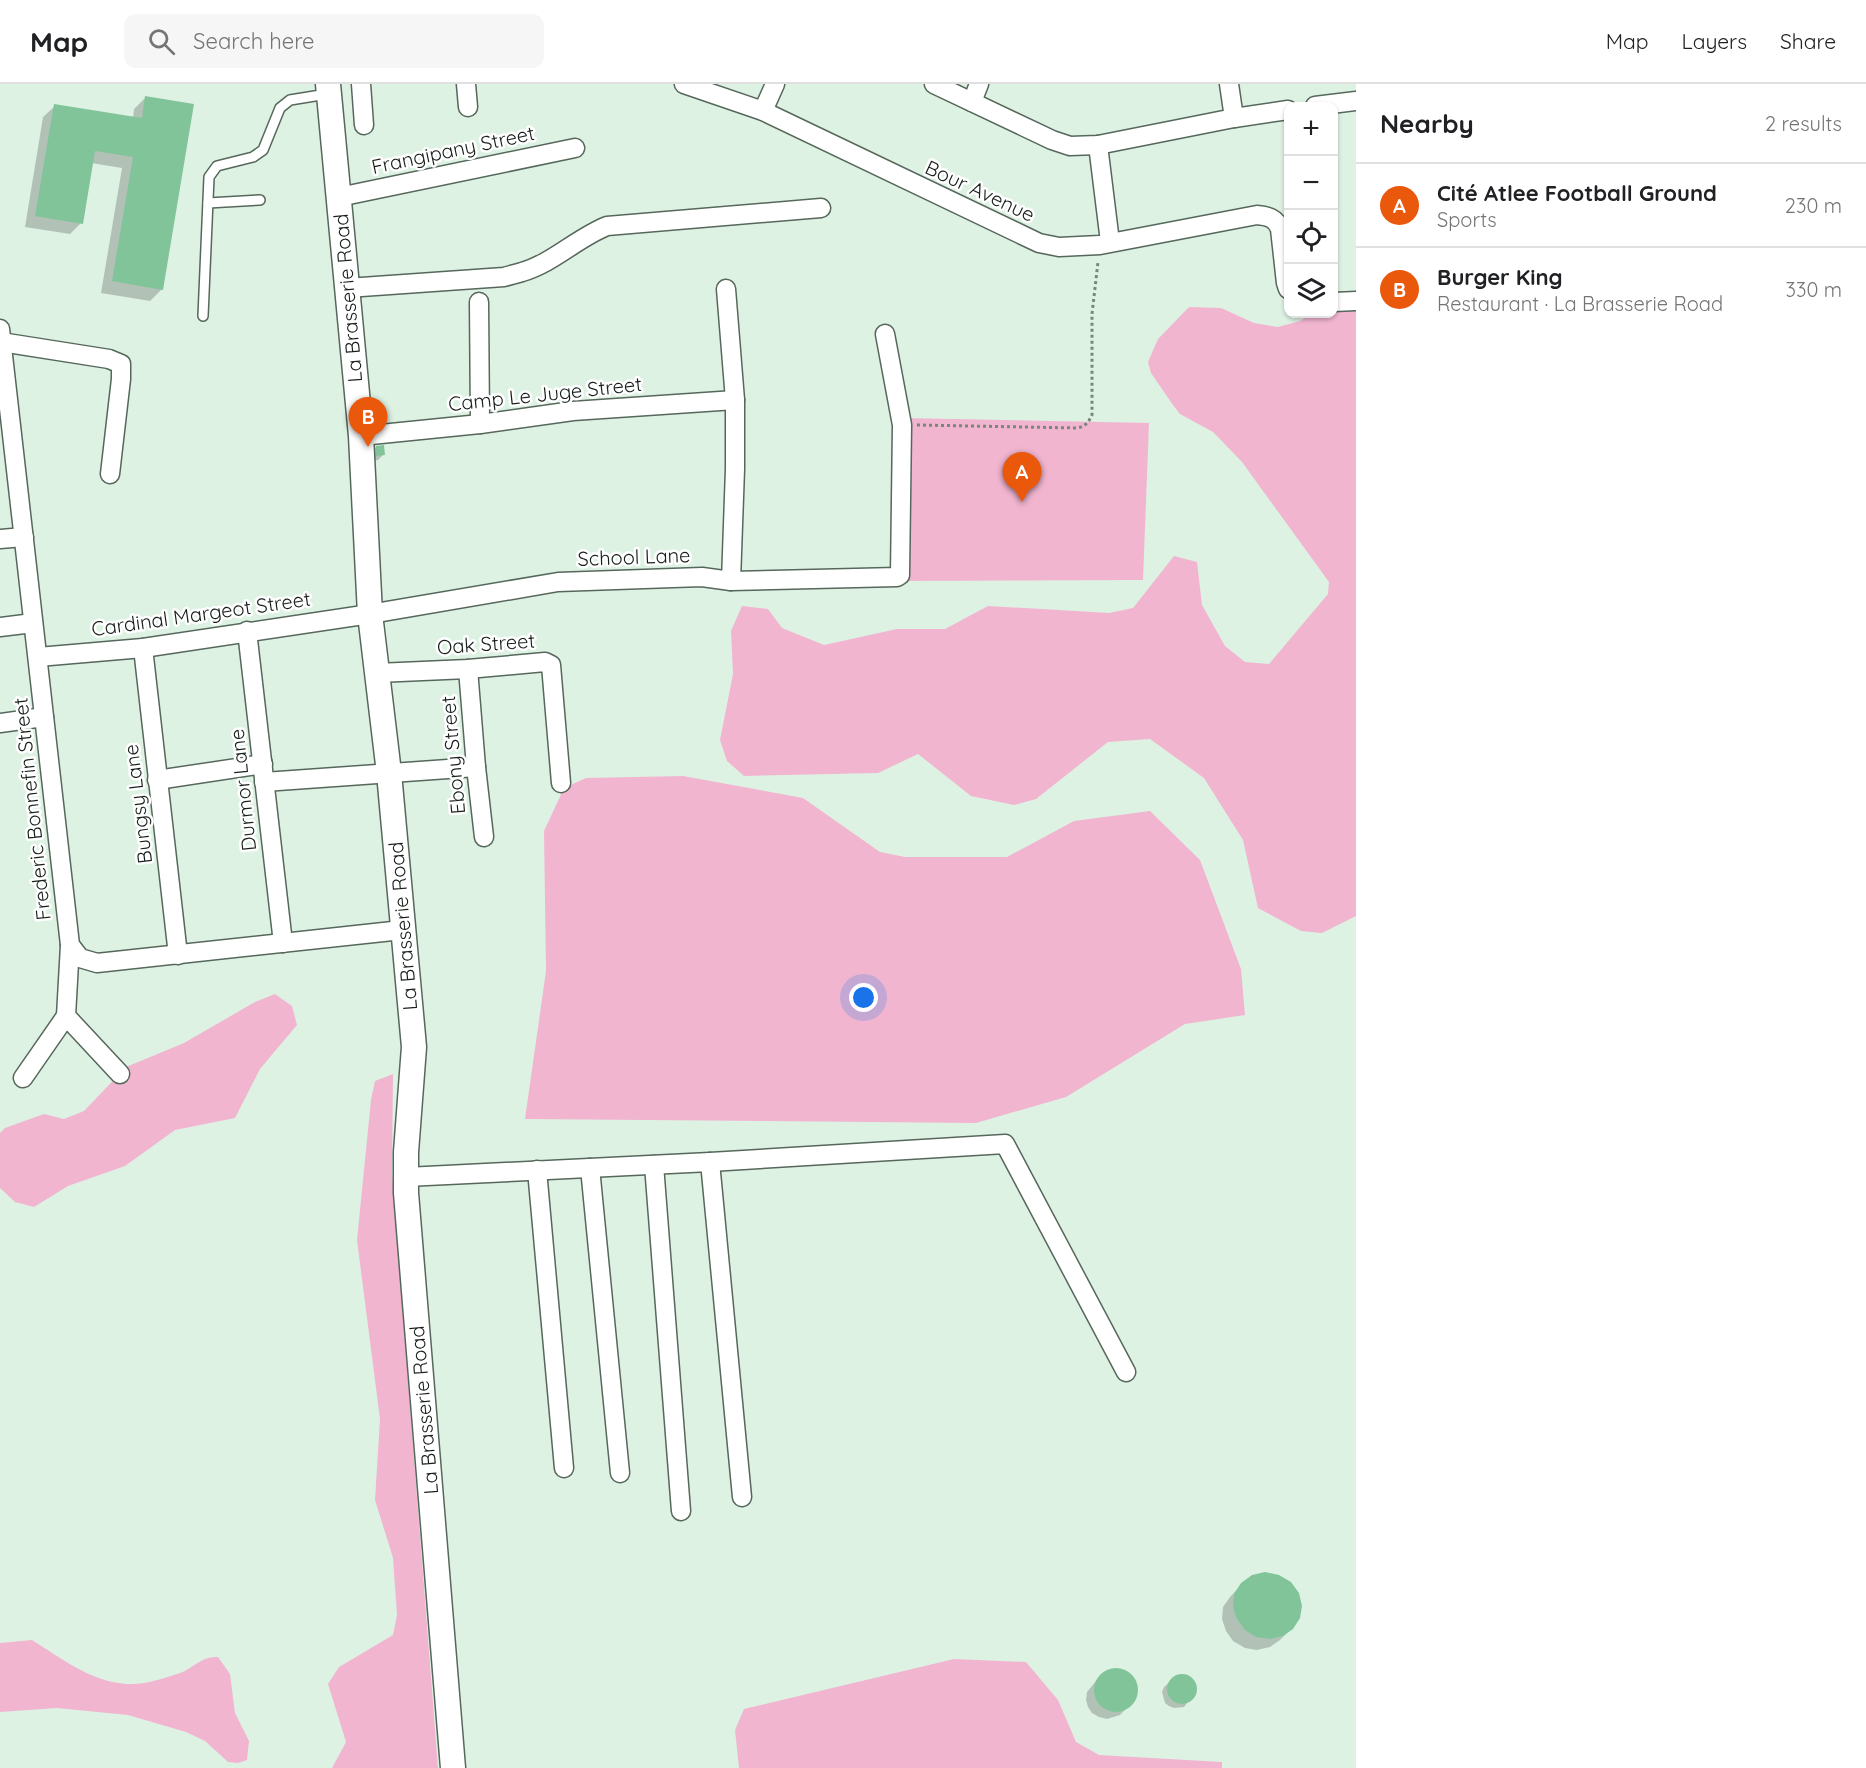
<!DOCTYPE html>
<html lang="en">
<head>
<meta charset="utf-8">
<style>
  body { margin:0; font-family:Quicksand,sans-serif; background:#f6f6f6; color:#202124 }
  .controls { position:absolute; right:18px; top:18px; display:grid; overflow:hidden; border-radius:12px; box-shadow:0 2px 4px #0004 }
  .controls button { width:54px; height:54px; display:grid; place-items:center; padding:0; border:0; border-bottom:2px solid #e0e0e0; background:#fff; color:#202124; font:30px sans-serif }
  .you { position:absolute; left:864px; top:914px; width:21px; height:21px; margin:-15px; border:4px solid #fff; border-radius:50%; background:#1a73e8; box-shadow:0 0 0 9px #1a73e833 }
  .badge { display:grid; place-items:center; width:39px; height:39px; border-radius:50%; background:#ea580c; color:#fff; font-size:20px; font-weight:700 }
  .pin { position:absolute; translate:-50% -50px; filter:drop-shadow(0 2px 3px #0008) }
  .pin::after { content:''; position:absolute; top:32px; width:21px; height:18px; background:inherit; clip-path:polygon(0 0,100% 0,50% 100%) }
  .list { margin:0; padding:0; list-style:none }
  h2 { display:flex; justify-content:space-between; align-items:center; height:78px; margin:0; padding:0 24px; font-size:26px }
  h2 small { font-size:20px; font-weight:400; color:#757577 }
  .list li { display:grid; grid-template-columns:39px 1fr auto; gap:18px; align-items:center; box-sizing:border-box; height:84px; padding:0 24px; border-top:2px solid #e0e0e0 }
  .list b { display:block; font-size:22px; white-space:nowrap }
  .list p { margin:0; font-size:20px; white-space:nowrap; color:#757577 }
  .list em { font-size:20px; font-style:normal; color:#757577 }
  .icon { flex:none; width:33px; height:33px; fill:none; stroke:currentColor; stroke-width:2; stroke-linecap:round; stroke-linejoin:round }
  .map { position:relative; flex:none; width:1356px; height:1684px; overflow:hidden }
  header { display:flex; align-items:center; gap:36px; box-sizing:border-box; height:84px; padding:0 30px; background:#fff; border-bottom:2px solid #e0e0e0 }
  header strong { font-size:28px }
  nav { display:flex; gap:33px; margin-inline-start:auto; font-size:21px }
  .search { width:420px; height:54px; background:#f6f6f6; display:flex; align-items:center; gap:15px; box-sizing:border-box; padding:0 21px; border-radius:12px; color:#757577; font-size:22px }
  main { display:flex }
  aside { flex:1; background:#fff }
  .map>svg:first-child { display:block }
  .green { fill:#f1b5d0 }
  .shadow { fill:#0003 }
  .building { fill:#82c499 }
  .lines { fill:none; stroke-linecap:round; stroke-linejoin:round }
  .service-casing { stroke:#56675b; stroke-width:12 }
  .minor-casing { stroke:#56675b; stroke-width:21 }
  .secondary-casing { stroke:#56675b; stroke-width:27 }
  .path { stroke:#79867d; stroke-width:3; stroke-dasharray:3 3; stroke-linecap:butt }
  .service { stroke:#fff; stroke-width:9 }
  .minor { stroke:#fff; stroke-width:18 }
  .secondary { stroke:#fff; stroke-width:24 }
  .labels { text-anchor:middle; stroke-width:5; stroke-linejoin:round; paint-order:stroke }
  .street-label { font-size:20px; fill:#171e1a; stroke:#fff }
</style>
</head>
<body>
<header>
<strong>Map</strong>
<div class="search"><svg class="icon" aria-label="search" viewBox="0 0 24 24"><circle cx="10" cy="10" r="6"/><path d="M15 15l6 6"/></svg>Search here</div>
<nav><a>Map</a><a>Layers</a><a>Share</a></nav>
</header>
<main>
<div class="map">
<svg width="1356" height="1684" viewBox="0 0 1356 1684">
  <rect width="100%" height="100%" fill="#def2e4"/>
  <g class="green">
    <path d="M1356,215V832L1322,849L1301,847L1258,824L1243,756L1204,694L1150,655L1108,658L1036,715L1014,721L971,712L918,670L878,689L744,692L727,677L720,656L733,590L731,547L742,522L768,525L782,544L824,561L897,545H945L988,522L1109,529L1133,524L1174,472L1197,478L1202,521L1225,562L1245,578L1269,580L1328,510L1329,498L1242,378L1213,348L1180,330L1173,321L1151,289L1148,278L1158,255L1189,223L1221,224L1254,239L1278,243L1300,237L1310,230H1334V220Z"/>
    <path d="M903,334L1149,339L1143,496L892,497Z"/>
    <path d="M683,692L803,714L880,768L905,773H1007L1074,737L1150,727L1200,776L1241,885L1245,931L1185,940L1066,1013L976,1039L525,1035L546,887L544,747L564,704L586,694Z"/>
    <path d="M275,910L292,922L297,941L260,985L235,1034L175,1046L125,1082L68,1102L34,1123L15,1118L0,1104V1049L5,1044L44,1030L64,1035L84,1027L126,983L184,959L255,918Z"/>
    <path d="M393,990L392,1089L438,1684H332L346,1658L328,1600L339,1583L393,1551L397,1531L393,1474L375,1416L380,1335L357,1156L371,1016L375,997Z"/>
    <path d="M32,1556C61,1574 91,1598 127,1600C143,1601 162,1595 177,1590C194,1585 200,1572 218,1573L230,1590L235,1629L249,1657L247,1676L238,1679L228,1678L205,1657L186,1648L128,1631L57,1624L0,1628V1559Z"/>
    <path d="M954,1575L1026,1578L1058,1616L1076,1658L1099,1671L1222,1678V1684H739L735,1646L744,1625Z"/>
  </g>
  <g class="shadow">
    <path d="M146,13L162,205L150,217L101,209L122,84L91,79L81,139L70,150L25,143L43,33L55,22L133,34L134,25Z"/>
    <path d="M376,363L384,370L378,376L371,377V369Z"/>
    <path d="M1242,1500L1292,1544L1280,1556L1270,1563L1257,1566L1245,1564L1233,1557L1226,1547L1222,1535L1223,1523L1230,1513Z"/>
    <path d="M1117,1586L1126,1589L1133,1595L1137,1603L1134,1616L1120,1631L1107,1635L1099,1633L1092,1629L1088,1623L1086,1616L1087,1608L1100,1592L1108,1587Z"/>
    <path d="M1186,1592L1194,1599L1195,1609L1184,1623L1174,1624L1169,1622L1165,1619L1162,1608L1164,1603L1174,1594Z"/>
  </g>
  <g class="building">
    <path d="M145,12L194,20L163,206L112,197L133,73L95,67L83,140L35,132L54,20L142,34Z"/>
    <path d="M384,361L385,371L376,372V362Z"/>
    <path d="M1265,1488L1279,1491L1291,1498L1299,1509L1302,1522L1300,1534L1293,1545L1283,1552L1270,1555L1256,1553L1245,1546L1237,1535L1233,1523L1234,1510L1241,1499L1252,1491Z"/>
    <circle cx="1116" cy="1606" r="22"/>
    <circle cx="1182" cy="1605" r="15"/>
  </g>
  <g class="lines">
    <defs>
      <g id="service">
        <path d="M208,119L260,116"/>
        <path d="M203,232L209,93L217,82L253,73L263,66L280,24L290,16L327,10"/>
      </g>
      <g id="minor">
        <path d="M361,0L364,41"/>
        <path d="M466,0L468,23"/>
        <path d="M684,0L763,27L1039,159L1059,163L1100,161L1257,131C1268,132 1276,134 1280,145L1286,199L1288,205"/>
        <path d="M934,0L1052,56L1070,62L1098,61L1234,34L1288,26"/>
        <path d="M1229,0L1234,34"/>
        <path d="M972,18L979,0"/>
        <path d="M1315,22L1356,17"/>
        <path d="M763,27L775,0"/>
        <path d="M1098,61L1110,158"/>
        <path d="M339,113L575,64"/>
        <path d="M347,204L504,193C510,191 516,190 522,188C553,179 577,154 607,142L821,124"/>
        <path d="M726,205L735,316V385L731,497"/>
        <path d="M479,218L480,340"/>
        <path d="M1334,218L1356,217"/>
        <path d="M0,245L70,861L80,874L97,879L402,846"/>
        <path d="M1,258L109,275L121,280V295L110,390"/>
        <path d="M361,352L480,340L573,327L735,316"/>
        <path d="M0,455L24,453"/>
        <path d="M0,543L33,539"/>
        <path d="M247,547L283,859"/>
        <path d="M143,564L178,871"/>
        <path d="M38,573L143,564L370,530L558,498L702,493L731,497L897,493L900,491L902,341L885,250"/>
        <path d="M468,585L476,683L484,753"/>
        <path d="M377,589L468,585L545,578L551,581L561,699"/>
        <path d="M0,639L44,633"/>
        <path d="M157,696L263,680"/>
        <path d="M264,698L476,683"/>
        <path d="M70,861L66,932L120,990"/>
        <path d="M23,994L66,932"/>
        <path d="M710,1078L1005,1060L1126,1288"/>
        <path d="M654,1081L681,1427"/>
        <path d="M590,1084L620,1389"/>
        <path d="M537,1086L564,1384"/>
        <path d="M406,1093L710,1078L742,1413"/>
      </g>
      <path id="secondary" d="M328,0L361,352L370,530L389,689L414,963L406,1068V1109L453,1684"/>
    </defs>
    <use href="#service" class="service-casing"/>
    <use href="#minor" class="minor-casing"/>
    <use href="#secondary" class="secondary-casing"/>
    <path class="path" d="M917,341L1077,344C1086,342 1088,339 1092,331V230L1098,178"/>
    <use href="#service" class="service"/>
    <use href="#minor" class="minor"/>
    <use href="#secondary" class="secondary"/>
  </g>
  <g class="labels">
    <g class="street-label">
      <text transform="translate(453 66) rotate(-12)" y="7">Frangipany Street</text>
      <text transform="translate(980 107) rotate(25)" y="7">Bour Avenue</text>
      <text transform="translate(348 214) rotate(-95)" y="7">La Brasserie Road</text>
      <text transform="translate(545 310) rotate(-6)" y="7">Camp Le Juge Street</text>
      <text transform="translate(634 473) rotate(-2)" y="7">School Lane</text>
      <text transform="translate(201 530) rotate(-8)" y="7">Cardinal Margeot Street</text>
      <text transform="translate(486 560) rotate(-4)" y="7">Oak Street</text>
      <text transform="translate(453 671) rotate(-95)" y="7">Ebony Street</text>
      <text transform="translate(243 706) rotate(-96)" y="7">Durmor Lane</text>
      <text transform="translate(138 720) rotate(-97)" y="7">Bungsy Lane</text>
      <text transform="translate(32 725) rotate(-96)" y="7">Frederic Bonnefin Street</text>
      <text transform="translate(403 842) rotate(-95)" y="7">La Brasserie Road</text>
      <text transform="translate(424 1326) rotate(-95)" y="7">La Brasserie Road</text>
    </g>
  </g>
</svg>
<div class="controls">
<button>+</button>
<button>−</button>
<button><svg class="icon" aria-label="locate" viewBox="0 0 24 24"><circle cx="12" cy="12" r="6"/><path d="M12 2v4M12 18v4M2 12h4M18 12h4"/></svg></button>
<button><svg class="icon" aria-label="layers" viewBox="0 0 24 24"><path d="M12 4l9 5-9 5-9-5zM3 14l9 5 9-5"/></svg></button>
</div>
<div class="you"></div>
<div class="pin badge" style="left:1022px;top:418px">A</div>
<div class="pin badge" style="left:368px;top:363px">B</div>
</div>
<aside>
<h2>Nearby<small>2 results</small></h2>
<ul class="list">
<li><span class="badge">A</span><div><b>Cité Atlee Football Ground</b><p>Sports</p></div><em>230 m</em></li>
<li><span class="badge">B</span><div><b>Burger King</b><p>Restaurant · La Brasserie Road</p></div><em>330 m</em></li>
</ul>
</aside>
</main>
</body>
</html>
